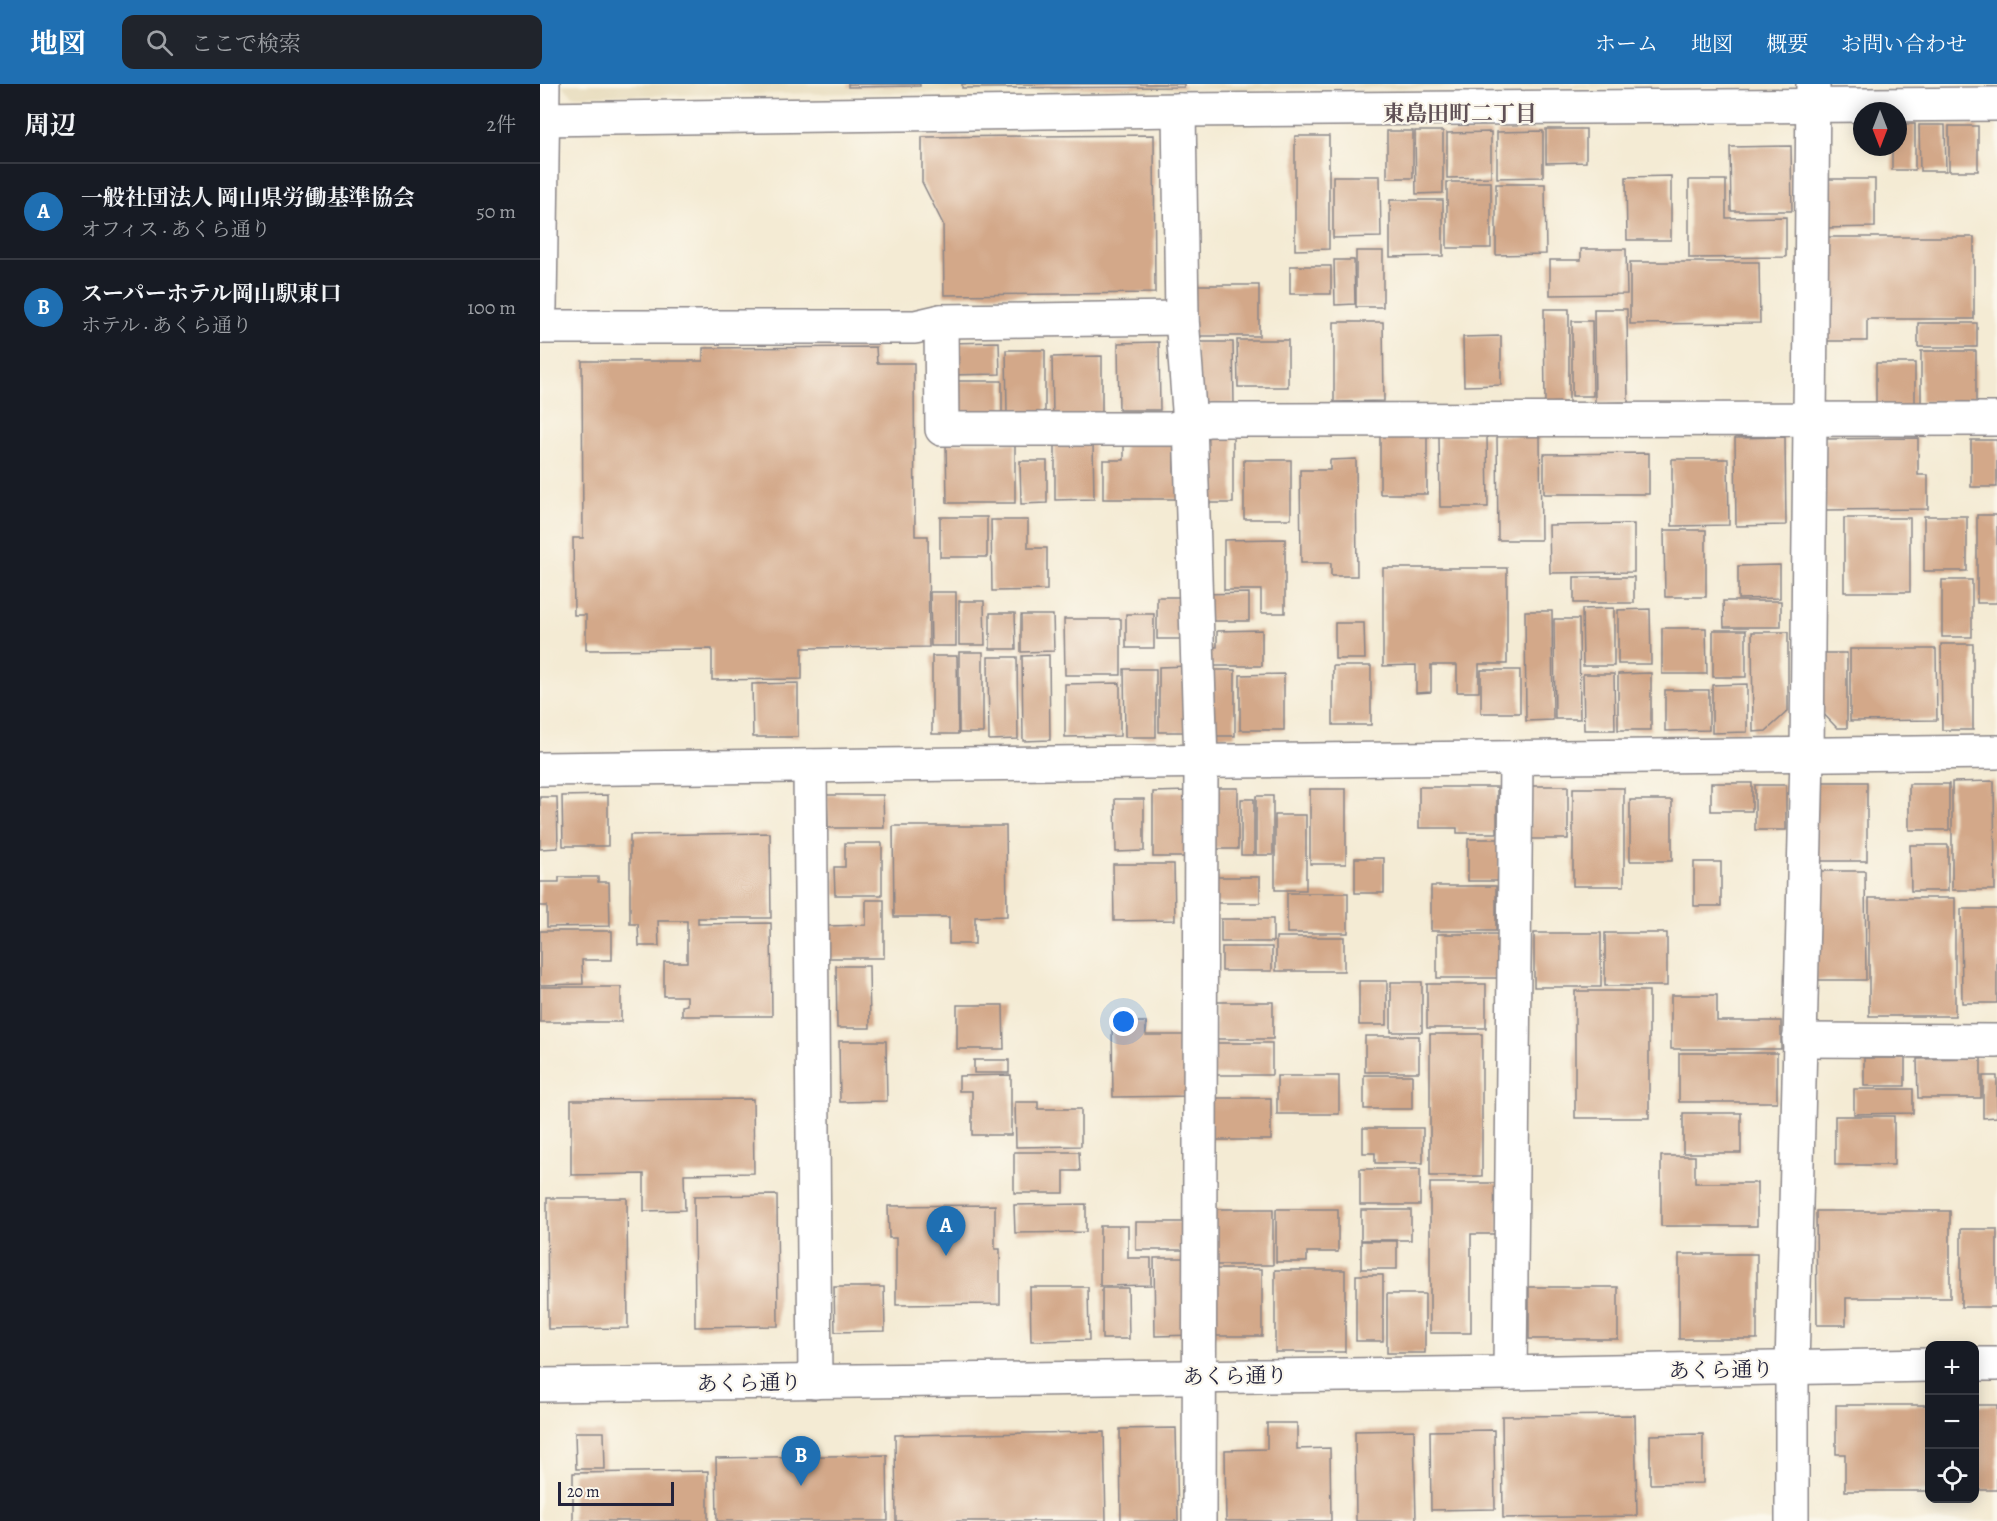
<!DOCTYPE html>
<html lang="ja">
<head>
<meta charset="utf-8">
<style>
  body { margin:0; font-family:Alegreya,"Noto Serif JP",serif; background:#20242c; color:#f1f3f6 }
  .controls { position:absolute; right:18px; bottom:18px; display:grid; overflow:hidden; border-radius:12px; box-shadow:0 3px 15px #0003 }
  .controls button { width:54px; height:54px; display:grid; place-items:center; padding:0; border:0; border-bottom:2px solid #363941; background:#171b24; color:#f1f3f6; font:30px sans-serif }
  .compass { position:absolute; left:1313px; top:18px; width:54px; height:54px; border-radius:50%; background:#171b24; box-shadow:0 3px 15px #0003; rotate:180deg }
  .scale { position:absolute; left:18px; bottom:15px; width:116px; box-sizing:border-box; padding-left:6px; border:3px solid #22223b; border-top:0; font-size:16px; line-height:21px; white-space:nowrap; color:#22223b; -webkit-text-stroke:4px #fbf7ec; paint-order:stroke }
  .you { position:absolute; left:584px; top:938px; width:21px; height:21px; margin:-15px; border:4px solid #fff; border-radius:50%; background:#1a73e8; box-shadow:0 0 0 9px #1a73e833 }
  .badge { display:grid; place-items:center; width:39px; height:39px; border-radius:50%; background:#1f6fb2; color:#fff; font-size:20px; font-weight:700 }
  .pin { position:absolute; translate:-50% -50px; filter:drop-shadow(0 2px 3px #0008) }
  .pin::after { content:''; position:absolute; top:32px; width:21px; height:18px; background:inherit; clip-path:polygon(0 0,100% 0,50% 100%) }
  .list { margin:0; padding:0; list-style:none }
  h2 { display:flex; justify-content:space-between; align-items:center; height:78px; margin:0; padding:0 24px; font-size:26px }
  h2 small { font-size:20px; font-weight:400; color:#9ea1a6 }
  .list li { display:grid; grid-template-columns:39px 1fr auto; gap:18px; align-items:center; box-sizing:border-box; height:96px; padding:0 24px; border-top:2px solid #363941 }
  .list b { display:block; font-size:22px; white-space:nowrap }
  .list p { margin:0; font-size:20px; white-space:nowrap; color:#9ea1a6 }
  .list em { font-size:20px; font-style:normal; color:#9ea1a6 }
  .icon { flex:none; width:33px; height:33px; fill:none; stroke:currentColor; stroke-width:2; stroke-linecap:round; stroke-linejoin:round }
  .map { position:relative; flex:none; width:1457px; height:1437px; overflow:hidden }
  header { display:flex; align-items:center; gap:36px; box-sizing:border-box; height:84px; padding:0 30px; background:#1f6fb2; color:#fff }
  header strong { font-size:28px }
  nav { display:flex; gap:33px; margin-inline-start:auto; font-size:21px }
  .search { width:420px; height:54px; background:#20242c; display:flex; align-items:center; gap:15px; box-sizing:border-box; padding:0 21px; border-radius:12px; color:#9ea1a6; font-size:22px }
  main { display:flex }
  aside { flex:1; background:#171b24 }
  .map>svg:first-child { display:block }
  .built { fill:#e6daba }
  .building { fill:#d3a889 }
  .lines { fill:none; stroke-linecap:round; stroke-linejoin:round }
  .minor-casing { stroke:#8b8688; stroke-width:36 }
  .minor { stroke:#fff; stroke-width:33 }
  .labels { text-anchor:middle; stroke-width:4.5; stroke-linejoin:round; paint-order:stroke }
  .street-label { font-size:21px; fill:#22223b; stroke:#fbf7ec }
  .neighbourhood-label { font-size:22px; font-weight:bold; fill:#605156; stroke:#fbf7ec }
</style>
</head>
<body>
<header>
<strong>地図</strong>
<div class="search"><svg class="icon" aria-label="search" viewBox="0 0 24 24"><circle cx="10" cy="10" r="6"/><path d="M15 15l6 6"/></svg>ここで検索</div>
<nav><a>ホーム</a><a>地図</a><a>概要</a><a>お問い合わせ</a></nav>
</header>
<main>
<aside>
<h2>周辺<small>2件</small></h2>
<ul class="list">
<li><span class="badge">A</span><div><b>一般社団法人 岡山県労働基準協会</b><p>オフィス · あくら通り</p></div><em>50 m</em></li>
<li><span class="badge">B</span><div><b>スーパーホテル岡山駅東口</b><p>ホテル · あくら通り</p></div><em>100 m</em></li>
</ul>
</aside>
<div class="map">
<svg width="1457" height="1437" viewBox="0 0 1457 1437">
  <rect width="100%" height="100%" fill="#fbf7ec"/>
  <filter id="ink" filterUnits="userSpaceOnUse"><feTurbulence type="fractalNoise" baseFrequency=".0167" numOctaves="2"/><feDisplacementMap in="SourceGraphic" scale="12" xChannelSelector="R" yChannelSelector="G"/><feConvolveMatrix kernelMatrix="1 2 1 2 8 2 1 2 1" color-interpolation-filters="sRGB"/></filter>
  <filter id="wash" filterUnits="userSpaceOnUse"><feTurbulence type="fractalNoise" baseFrequency=".008" numOctaves="4" result="noise"/><feDisplacementMap in="SourceGraphic" scale="24" xChannelSelector="R" yChannelSelector="G"/><feGaussianBlur stdDeviation="1.35" result="paint"/><feColorMatrix in="noise" values="0 0 0 0 0 0 0 0 0 0 0 0 0 0 0 0 0 1.4 0 .05"/><feComposite in="paint" operator="in"/></filter>
  <g filter="url(#wash)">
    <rect width="100%" height="100%" fill="#f4ebd4"/>
    <path class="built" d="M21,0H1196L33,12Z"/>
    <g id="blocks">
      <g class="building">
        <path d="M308,0H380V2L308,3Z"/>
        <path d="M422,0H644V3L422,4Z"/>
        <path d="M1358,40H1375V86H1352V63H1358Z"/>
        <path d="M1379,41H1405L1406,87H1380Z"/>
        <rect x="1409" y="42" width="29" height="45"/>
        <path d="M1006,45H1046V78L1006,79Z"/>
        <rect x="847" y="47" width="26" height="47"/>
        <path d="M875,47H903V109L876,110Z"/>
        <path d="M1003,47V93L957,94V48Z"/>
        <path d="M951,48V93L907,94V49Z"/>
        <path d="M614,51L615,209L404,211L403,140L382,98V53Z"/>
        <path d="M755,52H789V165L755,166Z"/>
        <path d="M1251,62L1252,127H1191L1190,63Z"/>
        <path d="M793,92H840L841,153L793,154Z"/>
        <path d="M1131,92V156H1087L1086,93Z"/>
        <path d="M1285,95H1335V143L1285,144Z"/>
        <path d="M1149,96H1186V134L1246,133V173L1149,174Z"/>
        <rect x="907" y="98" width="44" height="66"/>
        <path d="M956,100H1005L1006,170L956,171Z"/>
        <path d="M850,116H903V172L850,173Z"/>
        <path d="M1287,153H1434V235H1327V257H1287Z"/>
        <path d="M1041,165H1086L1087,210L1010,211V176H1041Z"/>
        <rect x="816" y="167" width="27" height="56"/>
        <path d="M794,176H814L815,220L795,221Z"/>
        <path d="M1090,178H1219L1220,239L1090,240Z"/>
        <rect x="750" y="182" width="41" height="28"/>
        <rect x="647" y="201" width="72" height="51"/>
        <path d="M1004,225H1029V318L1005,319Z"/>
        <path d="M1054,225H1087L1088,318L1055,319Z"/>
        <path d="M1032,237H1052L1053,312H1032Z"/>
        <path d="M794,238H843L844,317L794,318Z"/>
        <rect x="1378" y="239" width="59" height="24"/>
        <path d="M961,252V301L924,302L923,253Z"/>
        <path d="M697,256H748V303H698Z"/>
        <path d="M459,258L460,290L408,291V259Z"/>
        <path d="M619,258L620,326H579L578,259Z"/>
        <path d="M655,258H693L694,320H656Z"/>
        <path d="M336,263L337,279H374L375,452H388L389,563L262,564V595L172,596V565L46,566V531H34L33,454H43L42,277H163V264Z"/>
        <path d="M466,266H505V330H467Z"/>
        <rect x="1381" y="267" width="55" height="51"/>
        <path d="M562,272V332L513,333L512,273Z"/>
        <rect x="1336" y="279" width="39" height="45"/>
        <rect x="409" y="297" width="53" height="37"/>
        <rect x="840" y="352" width="47" height="58"/>
        <path d="M899,352H947L948,423H900Z"/>
        <path d="M957,352H1000L1001,456H958Z"/>
        <path d="M657,353H693V419H658Z"/>
        <path d="M1245,353L1246,441L1196,442L1195,354Z"/>
        <path d="M1378,354V391H1388V425L1285,426L1284,355Z"/>
        <rect x="1431" y="356" width="26" height="47"/>
        <path d="M634,357V387H641V415H563V376H584V358Z"/>
        <path d="M553,358L554,415L515,416V359Z"/>
        <path d="M406,359H475V419H407Z"/>
        <path d="M1109,369V410H1004V370Z"/>
        <path d="M816,375L817,492H791V479H761L760,386H790V376Z"/>
        <path d="M1132,375H1188L1189,441L1132,442Z"/>
        <rect x="704" y="376" width="47" height="59"/>
        <path d="M480,377H507V419L481,420Z"/>
        <rect x="1437" y="431" width="20" height="88"/>
        <rect x="1384" y="432" width="43" height="55"/>
        <rect x="400" y="433" width="47" height="40"/>
        <rect x="1304" y="434" width="66" height="74"/>
        <path d="M451,436H488V464H507V506L452,507Z"/>
        <path d="M1094,440V488L1010,489L1009,441Z"/>
        <path d="M1124,446H1166V513H1125Z"/>
        <path d="M745,455V529H721V506H684V456Z"/>
        <path d="M1240,481V514L1198,515V482Z"/>
        <path d="M843,484H967V580H939V608H917V581H891V608L876,609V581L843,582Z"/>
        <rect x="1034" y="493" width="60" height="26"/>
        <rect x="1402" y="496" width="30" height="57"/>
        <path d="M390,508H416V562H391Z"/>
        <path d="M709,509V537H662V510Z"/>
        <rect x="617" y="513" width="32" height="42"/>
        <path d="M419,517H444L445,561H419Z"/>
        <path d="M1183,517H1241V543H1184Z"/>
        <path d="M1074,524V582H1043L1042,525Z"/>
        <path d="M1110,525L1111,580H1078V526Z"/>
        <path d="M985,527H1012L1013,636L986,637Z"/>
        <path d="M450,529H475L476,565H450Z"/>
        <rect x="586" y="530" width="28" height="34"/>
        <path d="M481,531H513L514,567L481,568Z"/>
        <path d="M524,535H581V591H525Z"/>
        <path d="M1014,535H1039L1040,635H1015Z"/>
        <path d="M795,539H824L825,575H795Z"/>
        <path d="M1122,544H1166L1167,590H1122Z"/>
        <path d="M722,546V582H665V563H677V547Z"/>
        <rect x="1173" y="546" width="33" height="47"/>
        <path d="M1212,548H1248V627L1226,647L1213,648Z"/>
        <path d="M1401,560H1433V646H1402Z"/>
        <path d="M1310,565H1396L1397,636L1310,637Z"/>
        <rect x="419" y="568" width="24" height="81"/>
        <path d="M1278,569H1307V644H1297L1278,624Z"/>
        <path d="M509,571L510,656L483,657L482,572Z"/>
        <path d="M392,572H417L418,650H392Z"/>
        <path d="M448,573H477L478,655L449,656Z"/>
        <path d="M648,582L649,648H619V583Z"/>
        <rect x="793" y="582" width="38" height="59"/>
        <path d="M584,585H616V653H585Z"/>
        <rect x="665" y="586" width="30" height="66"/>
        <rect x="941" y="586" width="39" height="43"/>
        <path d="M1111,589V646H1078V590Z"/>
        <path d="M744,590V646H700V591Z"/>
        <path d="M1043,590H1074L1075,646H1044Z"/>
        <path d="M258,599V653H213L212,600Z"/>
        <path d="M580,599V652L525,653V600Z"/>
        <path d="M1207,600V648L1172,649V601Z"/>
        <path d="M1125,606H1169V646L1125,647Z"/>
        <path d="M1454,697L1455,806H1412V698Z"/>
        <rect x="1274" y="698" width="53" height="79"/>
        <rect x="1171" y="699" width="41" height="28"/>
        <rect x="1369" y="700" width="40" height="46"/>
        <rect x="1215" y="701" width="31" height="45"/>
        <rect x="990" y="702" width="38" height="53"/>
        <path d="M879,703H957V749H917V744H879Z"/>
        <rect x="665" y="704" width="33" height="61"/>
        <rect x="1033" y="704" width="51" height="98"/>
        <rect x="770" y="705" width="36" height="75"/>
        <path d="M649,707V773H613V708Z"/>
        <path d="M68,711V762H23L22,712Z"/>
        <path d="M287,711H343L344,744H288Z"/>
        <rect x="716" y="712" width="17" height="59"/>
        <path d="M0,713H17L18,764L0,765Z"/>
        <path d="M575,715H604V767L576,768Z"/>
        <rect x="701" y="715" width="13" height="56"/>
        <rect x="1090" y="716" width="42" height="61"/>
        <rect x="735" y="731" width="31" height="75"/>
        <path d="M353,742H466L467,832L435,833V860H409V833H354Z"/>
        <path d="M230,749L231,834H158V840L231,839L232,932H142V922L147,921V912H124V878H147V837H118L119,862H99L98,840H90V751Z"/>
        <rect x="928" y="755" width="32" height="42"/>
        <path d="M305,759H342V811H295L294,783H305Z"/>
        <path d="M1370,761H1408V807H1371Z"/>
        <rect x="815" y="774" width="29" height="35"/>
        <rect x="1154" y="778" width="27" height="44"/>
        <path d="M573,780H634L635,836L574,837Z"/>
        <path d="M1276,787H1325L1326,896H1276Z"/>
        <path d="M19,793H58V798H69L70,842L7,843V822H0V798H19Z"/>
        <rect x="668" y="793" width="52" height="26"/>
        <rect x="891" y="802" width="65" height="45"/>
        <rect x="747" y="809" width="61" height="40"/>
        <rect x="1329" y="814" width="86" height="118"/>
        <path d="M326,816H344V874H288V842L326,841Z"/>
        <path d="M1421,825H1457V919H1422Z"/>
        <rect x="681" y="835" width="52" height="23"/>
        <path d="M0,847H72V876H42L43,900L0,901Z"/>
        <rect x="994" y="849" width="67" height="54"/>
        <rect x="1065" y="849" width="62" height="53"/>
        <rect x="897" y="850" width="63" height="44"/>
        <rect x="736" y="853" width="68" height="34"/>
        <rect x="682" y="863" width="50" height="24"/>
        <path d="M296,882H329L330,944H297Z"/>
        <rect x="819" y="897" width="28" height="44"/>
        <rect x="851" y="898" width="31" height="50"/>
        <rect x="887" y="900" width="59" height="44"/>
        <rect x="0" y="903" width="81" height="35"/>
        <rect x="1035" y="907" width="74" height="127"/>
        <path d="M1131,911H1177V937H1241V965H1131Z"/>
        <rect x="675" y="918" width="58" height="37"/>
        <path d="M417,921H463L464,965H417Z"/>
        <path d="M572,938H606V951H653V1012L573,1013Z"/>
        <rect x="890" y="950" width="52" height="142"/>
        <rect x="825" y="952" width="54" height="36"/>
        <path d="M299,957H346L347,1017L300,1018Z"/>
        <rect x="670" y="959" width="62" height="32"/>
        <rect x="1139" y="969" width="98" height="49"/>
        <rect x="1324" y="974" width="41" height="28"/>
        <path d="M1441,974V1014H1378L1377,975Z"/>
        <rect x="434" y="976" width="35" height="13"/>
        <path d="M471,991V1051H432V1007H419V992Z"/>
        <rect x="824" y="991" width="48" height="34"/>
        <rect x="737" y="992" width="62" height="38"/>
        <path d="M1443,992H1457V1033L1443,1034Z"/>
        <path d="M1314,1005H1373V1029L1314,1030Z"/>
        <rect x="668" y="1014" width="63" height="42"/>
        <path d="M213,1015L214,1089L144,1090L145,1126L104,1127V1090L31,1091V1016Z"/>
        <path d="M475,1018H498V1025H541V1062L476,1063Z"/>
        <rect x="1143" y="1029" width="58" height="40"/>
        <rect x="1295" y="1032" width="59" height="49"/>
        <path d="M823,1044H883V1079H835V1069H823Z"/>
        <path d="M474,1068H539L540,1087H524V1109H474Z"/>
        <path d="M1121,1072H1155V1099H1217V1142H1121Z"/>
        <rect x="820" y="1085" width="60" height="36"/>
        <path d="M890,1099H959V1150H931V1249H890Z"/>
        <path d="M237,1111L238,1242L155,1243L154,1112Z"/>
        <path d="M7,1114H87L88,1244L8,1245Z"/>
        <path d="M546,1120V1148L475,1149L474,1121Z"/>
        <path d="M455,1121V1165H460V1220L356,1221V1154H349L348,1122Z"/>
        <rect x="674" y="1125" width="59" height="56"/>
        <path d="M736,1125H798V1168H767V1178H736Z"/>
        <rect x="821" y="1126" width="50" height="30"/>
        <path d="M1276,1127H1410V1214H1306V1241H1277Z"/>
        <rect x="596" y="1138" width="54" height="28"/>
        <path d="M560,1142H588V1174H611V1201L560,1202Z"/>
        <rect x="1421" y="1145" width="36" height="78"/>
        <rect x="821" y="1157" width="36" height="28"/>
        <rect x="1139" y="1170" width="78" height="85"/>
        <path d="M614,1174H654L655,1251L615,1252Z"/>
        <rect x="670" y="1185" width="52" height="67"/>
        <rect x="735" y="1186" width="70" height="82"/>
        <rect x="816" y="1191" width="27" height="66"/>
        <path d="M294,1203H344L345,1247L295,1248Z"/>
        <path d="M490,1203H548L549,1256L491,1257Z"/>
        <rect x="989" y="1203" width="89" height="52"/>
        <path d="M562,1204H588L589,1255H562Z"/>
        <rect x="847" y="1210" width="38" height="59"/>
        <path d="M1296,1321H1390V1407H1305V1370H1296Z"/>
        <rect x="1434" y="1321" width="23" height="85"/>
        <path d="M1095,1331L1097,1432L963,1434L962,1332Z"/>
        <path d="M727,1339H757V1365L790,1364L791,1437H686L685,1366L727,1365Z"/>
        <path d="M636,1344L638,1437H581L580,1345Z"/>
        <path d="M874,1346L876,1437H816L815,1347Z"/>
        <path d="M954,1346L955,1425L891,1426L890,1347Z"/>
        <path d="M35,1348H64L65,1385H36Z"/>
        <path d="M564,1348L566,1437H356L355,1351Z"/>
        <path d="M1163,1350V1399L1110,1400V1351Z"/>
        <path d="M347,1371L348,1437H177L176,1374Z"/>
        <path d="M168,1387V1437H33V1389Z"/>
      </g>
    </g>
  </g>
  <g filter="url(#ink)">
    <use href="#blocks" fill-opacity="0" stroke="#8b8688" stroke-width="1.5"/>
    <g class="lines">
      <defs>
        <g id="minor">
          <path d="M639,26L642,234L650,339L661,678L659,1437"/>
          <path d="M0,35L639,26L1457,20"/>
          <path d="M0,223L3,0"/>
          <path d="M401,237L402,345H633L650,339L669,336L1457,335"/>
          <path d="M0,243H375L401,237L642,234"/>
          <path d="M270,682L275,1298"/>
          <path d="M0,685L1457,668"/>
          <path d="M1259,956L1457,957"/>
          <path d="M1434,1280H1457"/>
          <path d="M970,1289L976,675"/>
          <path d="M0,1301L970,1289L1390,1281"/>
          <path d="M1252,1437V1284L1267,671L1273,0"/>
        </g>
      </defs>
      <use href="#minor" class="minor-casing"/>
      <use href="#minor" class="minor"/>
    </g>
  </g>
  <g class="labels">
    <g class="street-label">
      <text transform="translate(1181 1286) rotate(-1)" y="7">あくら通り</text>
      <text transform="translate(695 1292) rotate(-1)" y="7">あくら通り</text>
      <text transform="translate(209 1299) rotate(-1)" y="7">あくら通り</text>
    </g>
    <g class="neighbourhood-label">
      <text x="920" y="37">東島田町二丁目</text>
    </g>
  </g>
</svg>
<div class="controls">
<button>+</button>
<button>−</button>
<button><svg class="icon" aria-label="locate" viewBox="0 0 24 24"><circle cx="12" cy="12" r="6"/><path d="M12 2v4M12 18v4M2 12h4M18 12h4"/></svg></button>
</div>
<svg class="compass" viewBox="-18 -18 36 36"><path d="M0-13l5 13h-10z" fill="#e53935"/><path d="M0 13l5-13h-10z" fill="#9ea1a6"/></svg>
<div class="scale">20 m</div>
<div class="you"></div>
<div class="pin badge" style="left:406px;top:1172px">A</div>
<div class="pin badge" style="left:261px;top:1402px">B</div>
</div>
</main>
</body>
</html>
